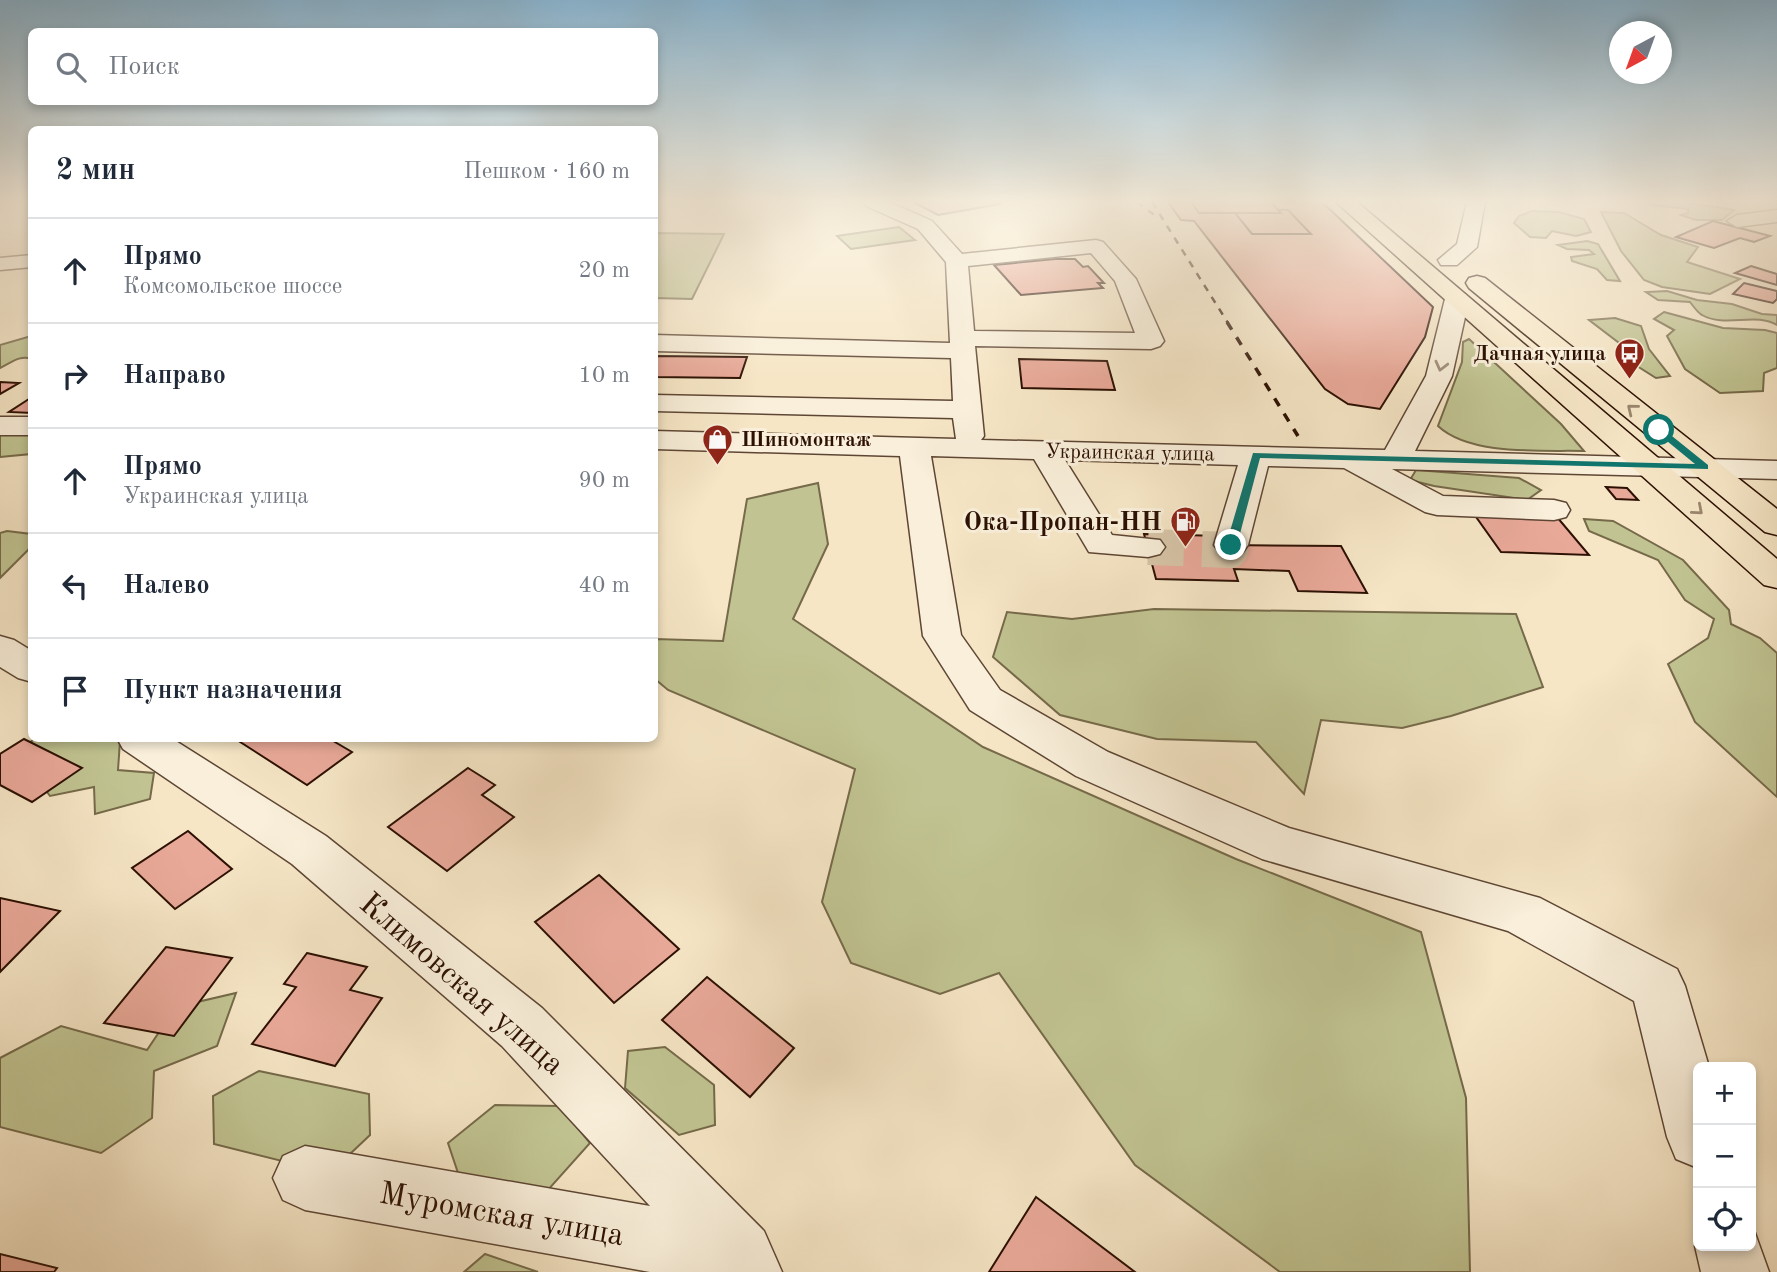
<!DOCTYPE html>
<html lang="ru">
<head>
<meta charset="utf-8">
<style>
  body { margin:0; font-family:"Old Standard TT",serif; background:#f6f6f7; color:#1f2937 }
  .controls { position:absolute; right:21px; bottom:21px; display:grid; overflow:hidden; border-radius:10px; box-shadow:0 4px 10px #0003 }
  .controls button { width:63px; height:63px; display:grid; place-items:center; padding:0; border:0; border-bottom:2px solid #e0e1e3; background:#fff; color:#1f2937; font:35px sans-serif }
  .compass { position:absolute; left:1609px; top:21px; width:63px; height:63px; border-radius:50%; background:#fff; box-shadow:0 4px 10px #0003; rotate:221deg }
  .stop { position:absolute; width:21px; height:21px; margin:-16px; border:5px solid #0f766e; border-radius:50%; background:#fff }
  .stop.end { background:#0f766e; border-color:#fff; box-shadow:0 2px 7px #0008 }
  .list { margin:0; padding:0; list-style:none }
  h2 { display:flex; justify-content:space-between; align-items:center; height:91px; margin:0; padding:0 28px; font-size:30px }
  h2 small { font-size:23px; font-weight:400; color:#747a83 }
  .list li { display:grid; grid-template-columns:46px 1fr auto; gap:21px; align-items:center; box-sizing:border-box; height:105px; padding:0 28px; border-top:2px solid #e0e1e3 }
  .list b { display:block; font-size:26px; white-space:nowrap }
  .list p { margin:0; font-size:23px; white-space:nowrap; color:#747a83 }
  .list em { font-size:23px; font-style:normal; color:#747a83 }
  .icon { flex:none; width:38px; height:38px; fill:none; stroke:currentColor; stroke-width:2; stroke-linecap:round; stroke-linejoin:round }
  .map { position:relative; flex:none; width:1777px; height:1272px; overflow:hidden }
  .search { position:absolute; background:#fff; box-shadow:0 4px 10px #0003; left:28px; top:28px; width:630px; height:77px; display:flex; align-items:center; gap:18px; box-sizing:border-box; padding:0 24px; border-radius:10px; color:#747a83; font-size:26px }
  .panel { position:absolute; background:#fff; box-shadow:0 4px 10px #0003; left:28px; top:126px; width:630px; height:616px; border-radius:10px }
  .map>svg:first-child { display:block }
  .green { fill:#c1c492; stroke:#766a4a; stroke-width:2 }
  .building { fill:#e9a999; stroke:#2c1003; stroke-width:2 }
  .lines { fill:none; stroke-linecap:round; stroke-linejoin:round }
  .minor-tunnel { stroke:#d8c6a9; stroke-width:36; stroke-dasharray:36 18; stroke-linecap:butt }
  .minor-casing { stroke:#5e4634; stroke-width:3 }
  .major-casing { stroke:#2c1003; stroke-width:3 }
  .minor { fill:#f9efda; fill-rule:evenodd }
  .major { fill:#f6e6c6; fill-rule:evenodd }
  .rail-far1 { stroke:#2c1003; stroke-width:2.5; stroke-dasharray:7 7; stroke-linecap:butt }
  .rail { stroke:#2c1003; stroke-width:3.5; stroke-dasharray:9 9; stroke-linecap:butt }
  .oneway { stroke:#9d8b79 }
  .oneway2 { stroke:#9b866e }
  .route { fill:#0f766e }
  .labels { text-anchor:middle; stroke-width:6; stroke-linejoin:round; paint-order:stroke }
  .far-poi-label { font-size:21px; font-weight:bold; fill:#2c1003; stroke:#f9efda; text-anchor:end }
  .far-street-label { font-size:21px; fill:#2c1003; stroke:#f9efda }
  .poi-label { font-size:26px; font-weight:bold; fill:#2c1003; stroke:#f9efda; text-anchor:end }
  .near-street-label { font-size:32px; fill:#2c1003; stroke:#f9efda }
</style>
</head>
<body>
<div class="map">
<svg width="1777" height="1272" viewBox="0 0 1777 1272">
  <rect width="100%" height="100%" fill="#f6e6c6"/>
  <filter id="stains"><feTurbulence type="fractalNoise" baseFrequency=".00286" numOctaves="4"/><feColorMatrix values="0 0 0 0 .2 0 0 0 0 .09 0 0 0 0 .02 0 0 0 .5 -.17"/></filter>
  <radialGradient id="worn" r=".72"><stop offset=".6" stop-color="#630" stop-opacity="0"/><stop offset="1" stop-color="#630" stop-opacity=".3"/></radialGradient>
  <g class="green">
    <path d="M1651,202H1683L1734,210L1722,220H1696L1681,215L1688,213V209L1652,205Z"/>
    <path d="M1532,211L1559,212L1584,219L1591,232L1576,236L1552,231L1546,238L1530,237L1514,223L1519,216Z"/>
    <path d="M1601,212L1624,213L1661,235L1698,247L1687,262L1740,279L1710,294L1662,287L1644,280L1621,251Z"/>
    <path d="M899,227L915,240L851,249L837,236Z"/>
    <path d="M655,233L724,234L692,299L655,298Z"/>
    <path d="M1587,241L1598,244L1620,281L1607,280L1597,269L1572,261L1571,257L1594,254L1589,250L1567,249L1558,245Z"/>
    <path d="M1667,291L1697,300L1732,304L1762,314L1777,315V325C1756,312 1725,328 1702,315C1698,313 1693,306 1690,302L1658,300L1646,292Z"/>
    <path d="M1664,312L1723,328L1765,330L1777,333V368L1764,373L1763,391L1720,393L1685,369L1667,336L1674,330L1654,319Z"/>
    <path d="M1615,318L1641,326L1649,349L1670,376L1656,378L1618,354L1623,346L1589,320Z"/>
    <path d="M31,336V359C21,354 9,364 0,368V345Z"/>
    <path d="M1469,339L1561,424L1584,451C1542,450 1470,456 1438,426L1462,362L1463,342Z"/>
    <path d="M31,430V454L0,457V434Z"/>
    <path d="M1416,470L1519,478L1541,490L1527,500L1434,486L1410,480Z"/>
    <path d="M818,483L828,544L793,619L983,747L1236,859L1421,932L1466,1098L1470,1272H1280L1135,1165L999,973L940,994L851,963L822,902L855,769L668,690L655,679V639L723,641L747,499Z"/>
    <path d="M1584,519L1613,521L1683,560L1729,610L1731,624L1760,638L1777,653V797L1695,722L1668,664L1708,638L1714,619L1685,600L1658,560L1589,531Z"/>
    <path d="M7,531L31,534V547L0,578V533Z"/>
    <path d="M1154,609L1516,614L1543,687L1451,716L1402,728L1321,720L1304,794L1256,742L1157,739L1060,715L993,657L1007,612L1072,619Z"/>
    <path d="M110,738L120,741L118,770L154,773L150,799L95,814L94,787L50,796L18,753L34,739Z"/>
    <path d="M236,993L217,1046L154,1071L152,1118L101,1153L0,1127V1058L61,1026L147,1050L176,1007Z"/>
    <path d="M665,1047L714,1085L715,1125L679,1135L625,1088L628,1051Z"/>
    <path d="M259,1071L369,1094L370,1135L330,1173L214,1144L213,1096Z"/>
    <path d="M495,1105L560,1106L590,1143L539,1200L462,1185L448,1143Z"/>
    <path d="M485,1254L538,1272H464Z"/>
  </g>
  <g class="building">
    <path d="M913,202H996L1000,204L938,215Z"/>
    <path d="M1168,202H1322L1433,307L1425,337L1380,409L1348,404L1325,389L1194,221L1181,220Z"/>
    <path d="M1191,202H1271L1281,213H1199Z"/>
    <path d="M1278,210H1288L1311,234H1252L1235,213H1281Z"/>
    <path d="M1713,221L1770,236L1754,242L1740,238L1714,248L1676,237Z"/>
    <path d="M1055,259H1075L1083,267L1088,266L1104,283H1098L1103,288L1021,295L994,265Z"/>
    <path d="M1751,266L1777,274V285L1735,273Z"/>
    <path d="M1744,283L1777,291V299L1773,303L1733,294Z"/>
    <path d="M654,356L747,357L740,378L654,377Z"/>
    <path d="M1019,359L1107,361L1115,390L1022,388Z"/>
    <path d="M0,382L19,383L0,394Z"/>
    <path d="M32,397V413L9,412Z"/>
    <path d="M1606,487L1627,488L1638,500L1616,499Z"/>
    <path d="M1474,514L1557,517L1589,555L1501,552Z"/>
    <path d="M1144,534L1221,536L1225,545L1341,546L1367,593L1298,591L1289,571L1234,569L1238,581L1156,579Z"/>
    <path d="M234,738H328L352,752L307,785Z"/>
    <path d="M24,739L82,768L32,802L0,785V754Z"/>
    <path d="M468,768L495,785L482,795L514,817L447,871L388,827Z"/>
    <path d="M188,831L232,869L175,909L132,868Z"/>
    <path d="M599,875L679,949L614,1003L535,922Z"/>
    <path d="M0,898L60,911L0,972Z"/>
    <path d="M166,947L232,958L174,1036L104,1023Z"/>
    <path d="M307,953L367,967L350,990L382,998L335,1066L252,1044L296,987L284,984Z"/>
    <path d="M707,977L794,1048L750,1097L662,1020Z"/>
    <path d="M1036,1197L1135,1272H989Z"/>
    <path d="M0,1254L57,1268L54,1272H0Z"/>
  </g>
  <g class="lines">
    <path class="minor-tunnel" d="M1148,547L1230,550L1231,545"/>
    <defs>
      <g id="minor">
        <path d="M864,202H889L932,221L962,254L1096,240L1103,242L1136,279L1164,341L1160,346L1151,349L975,346L984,436L981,440L1385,450L1426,376L1445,299L1449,294H1465L1469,299L1452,376L1415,451L1777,461V479L1392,469L1443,496L1554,500L1566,503L1570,510L1566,517L1554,520L1437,515L1425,512L1344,468L1268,466L1248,545L1243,552L1231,555L1219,552L1214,545L1238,465L1065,460L1112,535L1160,540L1165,547L1160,554L1148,557L1089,552L1034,459L931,456L961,635L1000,690L1108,752L1289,828L1540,898L1677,969L1685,986L1709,1067H1698V1168L1676,1159L1667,1137L1634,1001L1508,931L1262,859L1076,776L970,710L923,636L900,456L654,449V431L956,439L953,418L654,411V395L953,401L951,358L654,351V335L950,343L946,262L918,229L866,206ZM1091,253L1115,281L1135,333L974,331L968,266Z"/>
        <path d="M1467,202H1485L1477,247L1457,265H1441L1438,260L1457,244Z"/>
        <path d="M1777,210V222L1737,227L1727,221L1737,215Z"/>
        <path d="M32,255V267L0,270V258Z"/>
        <rect x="0" y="417" width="32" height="18"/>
        <path d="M0,636L14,640L32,651V682L18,678L0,667Z"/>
        <path d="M117,738H171L326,836L542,1008L764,1231L782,1272H650L305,1210L283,1200L273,1178L283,1156L305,1146L650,1206L502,1046L292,864L123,749Z"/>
        <path d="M1751,1222L1769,1272H1701L1695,1246L1698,1238V1246H1751Z"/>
      </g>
      <g id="major">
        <path d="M1336,202H1357L1777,559V588L1764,585Z"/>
        <path d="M1477,276L1485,278L1777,509V535L1765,532L1469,288L1466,283L1469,278Z"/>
      </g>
    </defs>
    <use href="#minor" class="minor-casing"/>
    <use href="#major" class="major-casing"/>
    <use href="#minor" class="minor"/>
    <use href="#major" class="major"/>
    <g class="rail-far1">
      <path d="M1137,202L1157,217"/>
      <path d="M1152,202L1228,323"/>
    </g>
    <path class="rail" d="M1227,322L1298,436"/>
  </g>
  <defs><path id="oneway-chevron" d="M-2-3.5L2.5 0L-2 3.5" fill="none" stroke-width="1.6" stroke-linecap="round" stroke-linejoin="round" transform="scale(1.75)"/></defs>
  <use class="oneway" href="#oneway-chevron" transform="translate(1441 366) rotate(104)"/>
  <g class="oneway2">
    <use href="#oneway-chevron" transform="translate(1632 409) rotate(-141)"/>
    <use href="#oneway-chevron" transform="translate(1698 510) rotate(41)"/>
  </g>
  <linearGradient id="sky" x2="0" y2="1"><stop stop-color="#8ab8d6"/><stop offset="0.53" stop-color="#fbf4e5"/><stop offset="1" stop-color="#fbf4e5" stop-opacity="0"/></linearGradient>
  <rect width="1777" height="380" fill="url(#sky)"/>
  <path class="route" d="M1656,428H1662L1708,465V469L1260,458L1237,545L1231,548L1226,545L1253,453L1695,464L1656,432Z"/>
  <defs>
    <symbol id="bus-pin" viewBox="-11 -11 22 30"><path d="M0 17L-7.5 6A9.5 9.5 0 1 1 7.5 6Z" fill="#8f2418" stroke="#f9efda"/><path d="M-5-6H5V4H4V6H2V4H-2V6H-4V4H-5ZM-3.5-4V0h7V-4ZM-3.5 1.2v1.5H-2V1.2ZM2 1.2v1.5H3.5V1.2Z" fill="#fff"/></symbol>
    <symbol id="shop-pin" viewBox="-11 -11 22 30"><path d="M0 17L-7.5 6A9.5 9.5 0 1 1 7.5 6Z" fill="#8f2418" stroke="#f9efda"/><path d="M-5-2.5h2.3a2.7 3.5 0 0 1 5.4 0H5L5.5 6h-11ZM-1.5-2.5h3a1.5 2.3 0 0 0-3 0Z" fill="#fff"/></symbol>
    <symbol id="fuel-pin" viewBox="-11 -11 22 30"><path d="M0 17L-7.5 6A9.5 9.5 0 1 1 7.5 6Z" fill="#8f2418" stroke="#f9efda"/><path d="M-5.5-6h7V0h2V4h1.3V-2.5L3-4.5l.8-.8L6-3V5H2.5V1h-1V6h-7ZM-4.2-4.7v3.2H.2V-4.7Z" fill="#fff"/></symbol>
  </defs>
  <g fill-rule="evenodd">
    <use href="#bus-pin" x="1612" y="336" width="35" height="47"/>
    <use href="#shop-pin" x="700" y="422" width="35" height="47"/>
    <use href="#fuel-pin" x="1168" y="504" width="35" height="47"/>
  </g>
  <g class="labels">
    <g class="far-poi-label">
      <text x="1606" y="360">Дачная улица</text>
      <text x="741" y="446" text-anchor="start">Шиномонтаж</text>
    </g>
    <g class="far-street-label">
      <text transform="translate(1130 452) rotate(1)" y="7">Украинская улица</text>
    </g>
    <g class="poi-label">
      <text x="1162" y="530">Ока-Пропан-НН</text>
    </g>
    <g class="near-street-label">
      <text transform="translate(463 983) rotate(41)" y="11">Климовская улица</text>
      <text transform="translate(502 1213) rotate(10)" y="11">Муромская улица</text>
    </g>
  </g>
  <rect width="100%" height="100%" filter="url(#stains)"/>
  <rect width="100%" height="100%" fill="url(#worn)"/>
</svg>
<div class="controls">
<button>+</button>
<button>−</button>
<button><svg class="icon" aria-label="locate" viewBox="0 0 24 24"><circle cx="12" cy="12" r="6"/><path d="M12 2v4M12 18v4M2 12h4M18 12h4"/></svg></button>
</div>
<svg class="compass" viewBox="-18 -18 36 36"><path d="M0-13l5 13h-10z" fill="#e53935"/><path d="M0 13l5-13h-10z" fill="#747a83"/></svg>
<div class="stop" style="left:1659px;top:430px"></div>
<div class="stop end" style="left:1231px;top:545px"></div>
<div class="search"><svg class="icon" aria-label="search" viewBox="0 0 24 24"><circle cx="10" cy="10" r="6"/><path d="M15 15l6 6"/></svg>Поиск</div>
<section class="panel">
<h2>2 мин<small>Пешком · 160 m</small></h2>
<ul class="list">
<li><svg class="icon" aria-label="ahead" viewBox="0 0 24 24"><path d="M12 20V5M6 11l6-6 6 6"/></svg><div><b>Прямо</b><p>Комсомольское шоссе</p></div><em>20 m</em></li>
<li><svg class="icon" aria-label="right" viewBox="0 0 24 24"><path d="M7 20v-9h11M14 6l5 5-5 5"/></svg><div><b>Направо</b></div><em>10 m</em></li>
<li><svg class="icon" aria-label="ahead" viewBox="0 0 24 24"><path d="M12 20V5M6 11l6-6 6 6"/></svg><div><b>Прямо</b><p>Украинская улица</p></div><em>90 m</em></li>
<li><svg class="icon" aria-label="left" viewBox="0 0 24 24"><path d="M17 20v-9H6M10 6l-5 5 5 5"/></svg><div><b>Налево</b></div><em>40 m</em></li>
<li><svg class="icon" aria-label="arrive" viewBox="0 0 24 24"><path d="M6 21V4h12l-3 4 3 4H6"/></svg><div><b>Пункт назначения</b></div></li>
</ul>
</section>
</div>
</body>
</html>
